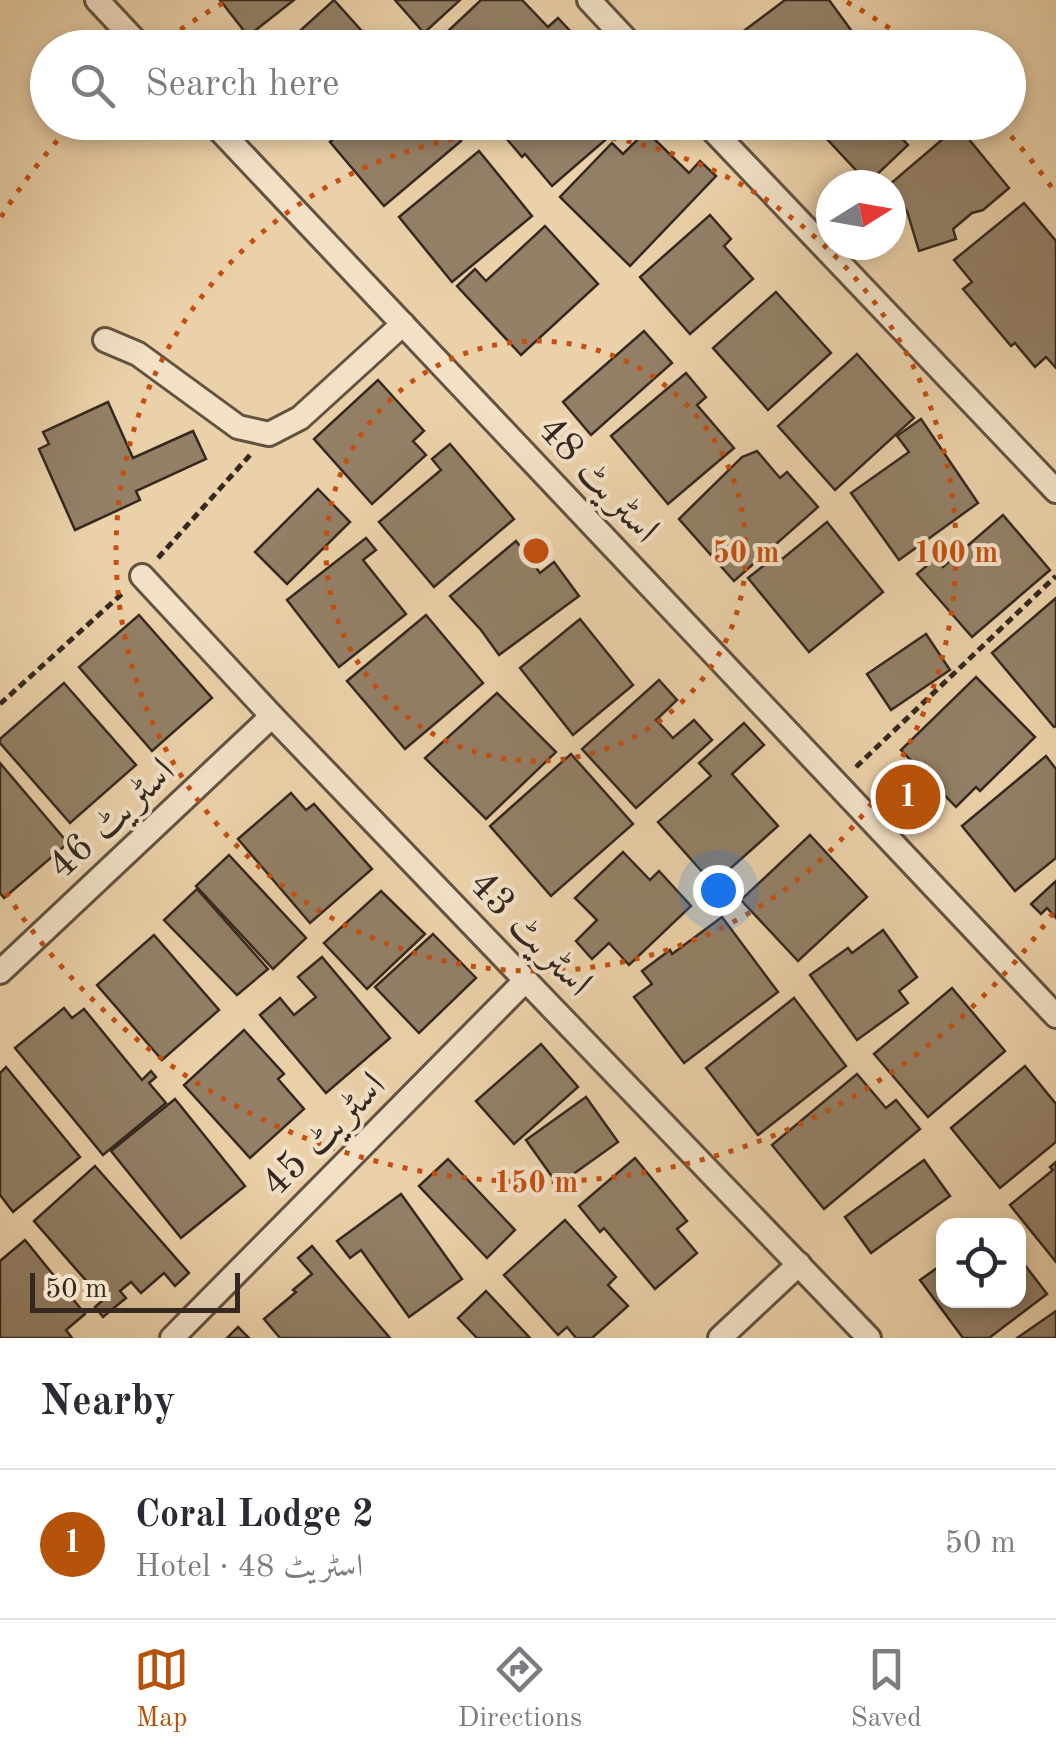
<!DOCTYPE html>
<html lang="en">
<head>
<meta charset="utf-8">
<style>
  body { margin:0; font-family:"Old Standard TT",Amiri,serif; background:#f7f7f7; color:#2b2b33 }
  .controls { position:absolute; right:30px; bottom:30px; display:grid; overflow:hidden; border-radius:20px; box-shadow:0 5px 15px #0003 }
  .controls button { width:90px; height:90px; display:grid; place-items:center; padding:0; border:0; border-bottom:2px solid #e1e1e2; background:#fff; color:#2b2b33; font:50px sans-serif }
  .compass { position:absolute; left:816px; top:170px; width:90px; height:90px; border-radius:50%; background:#fff; box-shadow:0 5px 15px #0003; rotate:79deg }
  .scale { position:absolute; left:30px; bottom:25px; width:210px; box-sizing:border-box; padding-left:10px; border:5px solid #342820; border-top:0; font-size:28px; line-height:35px; white-space:nowrap; color:#342820; -webkit-text-stroke:8px #f2e1c7; paint-order:stroke }
  .you { position:absolute; left:718px; top:890px; width:35px; height:35px; margin:-25px; border:8px solid #fff; border-radius:50%; background:#1a73e8; box-shadow:0 0 0 15px #1a73e833 }
  .badge { display:grid; place-items:center; width:65px; height:65px; border-radius:50%; background:#b45309; color:#fff; font-size:32px; font-weight:700 }
  .pin { position:absolute; translate:-50% -50%; border:5px solid #fff; box-shadow:0 2px 10px #0006 }
  .list { margin:0; padding:0; list-style:none }
  h2 { display:flex; justify-content:space-between; align-items:center; height:130px; margin:0; padding:0 40px; font-size:42px }
  h2 small { font-size:32px; font-weight:400; color:#7c7c81 }
  .list li { display:grid; grid-template-columns:65px 1fr auto; gap:30px; align-items:center; box-sizing:border-box; height:150px; padding:0 40px; border-top:2px solid #e1e1e2 }
  .list b { display:block; font-size:38px; white-space:nowrap }
  .list p { margin:0; font-size:32px; white-space:nowrap; color:#7c7c81 }
  .list em { font-size:32px; font-style:normal; color:#7c7c81 }
  .icon { flex:none; width:55px; height:55px; fill:none; stroke:currentColor; stroke-width:2; stroke-linecap:round; stroke-linejoin:round }
  .map { position:relative; flex:none; width:1056px; height:1338px; overflow:hidden }
  .search { position:absolute; background:#fff; box-shadow:0 5px 15px #0003; left:30px; right:30px; top:30px; height:110px; display:flex; align-items:center; gap:25px; box-sizing:border-box; padding:0 35px; border-radius:55px; color:#7c7c81; font-size:38px }
  .sheet { height:280px; background:#fff }
  nav { display:flex; justify-content:space-around; align-items:center; box-sizing:border-box; height:140px; border-top:2px solid #e1e1e2; background:#fff; font-size:28px; color:#7c7c81 }
  nav a { display:grid; justify-items:center; gap:5px }
  nav .on { color:#b45309 }
  .map>svg:first-child { display:block }
  .building { fill:#938067; stroke:#342820; stroke-width:2.5 }
  .lines { fill:none; stroke-linecap:round; stroke-linejoin:round }
  .minor-casing { stroke:#625242; stroke-width:28 }
  .path { stroke:#342820; stroke-width:5; stroke-dasharray:8 5; stroke-linecap:butt }
  .minor { stroke:#f2e1c7; stroke-width:22 }
  .ring { fill:none; stroke:#c44f10; stroke-width:5; stroke-dasharray:5 10 }
  .labels { text-anchor:middle; stroke-width:8; stroke-linejoin:round; paint-order:stroke }
  .street-label { font-size:40px; fill:#342820; stroke:#f2e1c7 }
  .centre { fill:#c44f10; stroke:#f2e1c7; stroke-width:5 }
  .ring-label { font-size:30px; text-anchor:middle; font-weight:bold; fill:#c44f10; stroke:#f2e1c7; stroke-width:8; stroke-linejoin:round; paint-order:stroke }
</style>
</head>
<body>
<div class="map">
<svg width="1056" height="1338" viewBox="0 0 1056 1338">
  <rect width="100%" height="100%" fill="#ebd1a9"/>
  <filter id="stains"><feTurbulence type="fractalNoise" baseFrequency=".002" numOctaves="4"/><feColorMatrix values="0 0 0 0 .2 0 0 0 0 .09 0 0 0 0 .02 0 0 0 .5 -.17"/></filter>
  <radialGradient id="worn" r=".72"><stop offset=".6" stop-color="#630" stop-opacity="0"/><stop offset="1" stop-color="#630" stop-opacity=".3"/></radialGradient>
  <g class="building">
    <path d="M220,0H294L248,36Z"/>
    <path d="M334,0L377,48H281Z"/>
    <path d="M395,0H460L424,33Z"/>
    <path d="M481,0H522L548,27L558,18L571,32L554,48H430Z"/>
    <path d="M785,0H829L862,45L859,48H752L741,33Z"/>
    <path d="M353,122H446L461,141L384,206L330,142Z"/>
    <path d="M498,122H626L552,186L525,154L522,157L495,125Z"/>
    <path d="M811,122H894L890,126L908,145L868,183Z"/>
    <path d="M958,126L1009,188L983,210L972,213L953,229L956,239L919,251L907,211L891,191V185H889Z"/>
    <path d="M646,131L689,173L700,161L716,176L630,266L560,197L612,143L623,154Z"/>
    <path d="M479,151L532,216L452,282L399,217Z"/>
    <path d="M1024,203L1056,241V368L1046,357L1035,367L1015,343L1011,346L963,289L972,282L954,260Z"/>
    <path d="M710,215L731,239L724,246L753,279L690,334L640,277Z"/>
    <path d="M545,226L598,284L521,355L457,286L475,269L486,281Z"/>
    <path d="M776,292L831,353L768,410L713,348Z"/>
    <path d="M644,331L672,363L591,435L563,402Z"/>
    <path d="M857,354L914,418L835,490L778,426Z"/>
    <path d="M686,373L706,397L697,405L734,448L668,504L611,436Z"/>
    <path d="M378,380L424,431L413,441L426,455L372,504L314,439Z"/>
    <path d="M108,402L133,458L193,431L206,459L136,491L140,500L75,530L39,449L49,444L43,432Z"/>
    <path d="M921,419L978,503L899,560L851,493L909,452L897,436Z"/>
    <path d="M450,444L514,519L434,587L379,522L441,470L432,459Z"/>
    <path d="M757,451L780,478L787,472L818,507L734,581L679,519L742,457Z"/>
    <path d="M318,489L350,522L287,584L255,552Z"/>
    <path d="M1003,515L1050,570L972,637L917,574L936,558L943,567Z"/>
    <path d="M827,522L883,592L809,652L748,578L777,555L781,560Z"/>
    <path d="M366,538L376,550L363,560L406,614L339,667L287,600Z"/>
    <path d="M516,541L540,573L554,562L579,596L499,655L481,630L450,596Z"/>
    <path d="M1056,598V726L1054,727L992,653Z"/>
    <path d="M139,615L212,698L152,751L79,667Z"/>
    <path d="M426,615L483,683L405,749L347,681Z"/>
    <path d="M580,619L633,685L573,735L520,668Z"/>
    <path d="M926,634L950,670L891,710L867,674Z"/>
    <path d="M976,677L1035,737L980,791L976,787L956,807L901,750Z"/>
    <path d="M659,680L677,700L656,720L663,727L673,738L694,720L712,740L636,808L582,749Z"/>
    <path d="M64,683L136,765L70,823L0,743V739Z"/>
    <path d="M497,693L556,752L486,819L425,758Z"/>
    <path d="M744,723L764,745L732,774L778,826L713,884L658,822L711,776L699,763Z"/>
    <path d="M571,754L633,824L551,896L490,826Z"/>
    <path d="M1046,756L1056,769V858L1015,891L962,826Z"/>
    <path d="M0,763L68,843L4,898L0,893Z"/>
    <path d="M291,793L306,810L314,804L372,869L310,923L238,839Z"/>
    <path d="M810,835L867,897L798,961L741,900Z"/>
    <path d="M623,852L650,880L659,871L691,906L629,965L609,943L592,959L576,941L597,920L575,898Z"/>
    <path d="M229,855L306,938L273,969L196,886Z"/>
    <path d="M1056,881V918L1047,908L1041,914L1031,904Z"/>
    <path d="M197,889L268,969L237,995L164,920Z"/>
    <path d="M381,891L425,934L367,989L324,943Z"/>
    <path d="M722,917L778,992L684,1063L634,997L652,984L642,971L670,950L672,954Z"/>
    <path d="M883,930L917,977L899,991L908,1003L857,1040L810,975L848,948L852,953Z"/>
    <path d="M433,934L476,978L419,1033L375,987Z"/>
    <path d="M154,935L219,1010L162,1060L97,985Z"/>
    <path d="M322,957L390,1038L326,1093L260,1015L280,998L294,1015L316,997L298,977Z"/>
    <path d="M952,988L1005,1051L928,1117L874,1054Z"/>
    <path d="M794,998L846,1066L758,1135L706,1068Z"/>
    <path d="M64,1008L72,1018L84,1009L142,1080L151,1071L156,1077L149,1083L166,1103L103,1155L15,1048Z"/>
    <path d="M244,1030L284,1074L278,1079L304,1109L250,1158L184,1085Z"/>
    <path d="M541,1044L578,1087L514,1144L476,1101Z"/>
    <path d="M1025,1066L1056,1104V1142L1000,1188L951,1128Z"/>
    <path d="M6,1067L80,1157L13,1212L0,1195V1073Z"/>
    <path d="M857,1074L886,1108L896,1100L920,1129L824,1209L772,1145Z"/>
    <path d="M586,1097L618,1142L558,1185L526,1140Z"/>
    <path d="M175,1099L245,1186L181,1238L111,1151Z"/>
    <path d="M635,1158L687,1221L677,1229L697,1253L655,1289L604,1228L600,1232L579,1206Z"/>
    <path d="M448,1159L515,1230L487,1258L419,1186Z"/>
    <path d="M924,1160L950,1196L871,1253L845,1217Z"/>
    <path d="M1056,1162V1262L1010,1205L1053,1170L1050,1167Z"/>
    <path d="M95,1166L189,1273L175,1286L164,1273L141,1293L131,1282L120,1291L126,1298L103,1317L95,1307L103,1300L34,1221Z"/>
    <path d="M401,1194L462,1279L409,1317L361,1250L350,1258L337,1241Z"/>
    <path d="M565,1220L616,1277L608,1285L628,1306L592,1338H576L567,1327L558,1335L504,1275Z"/>
    <path d="M25,1240L85,1314L66,1330L72,1338H0V1261Z"/>
    <path d="M312,1246L327,1264L390,1338H280L264,1319L296,1292L293,1290L312,1274L298,1258Z"/>
    <path d="M1018,1256L1047,1294L989,1338H963L920,1280L944,1263V1300H1018Z"/>
    <path d="M486,1291L530,1338H477L458,1318Z"/>
    <path d="M1056,1311V1338H1017Z"/>
    <path d="M238,1327L249,1338H227Z"/>
  </g>
  <g class="lines">
    <defs>
      <g id="minor">
        <path d="M97,0L142,48"/>
        <path d="M589,0L634,48"/>
        <path d="M212,122L1056,1016"/>
        <path d="M705,122L1056,491"/>
        <path d="M105,340L138,354L238,427L269,434L300,418L403,324"/>
        <path d="M142,576L272,716L869,1338"/>
        <path d="M0,972L272,716"/>
        <path d="M172,1338L526,980"/>
        <path d="M720,1338L799,1264"/>
      </g>
    </defs>
    <use href="#minor" class="minor-casing"/>
    <g class="path">
      <path d="M158,558L250,455"/>
      <path d="M0,704L125,591"/>
      <path d="M856,767L1056,576"/>
    </g>
    <use href="#minor" class="minor"/>
  </g>
  <g class="ring">
    <circle cx="536" cy="551" r="210"/>
    <circle cx="536" cy="551" r="420"/>
    <path d="M1053 913A631 631 0 0 1 1 885M1 217A631 631 0 0 1 71 125M156 47A631 631 0 0 1 225 2M847 2A631 631 0 0 1 916 47M1001 125A631 631 0 0 1 1053 189"/>
  </g>
  <g class="labels">
    <g class="street-label">
      <text transform="translate(600 478) rotate(47)" y="14">اسٹریٹ 48</text>
      <text transform="translate(110 817) rotate(-43)" y="14">اسٹریٹ 46</text>
      <text transform="translate(532 932) rotate(46)" y="14">اسٹریٹ 43</text>
      <text transform="translate(322 1133) rotate(-45)" y="14">اسٹریٹ 45</text>
    </g>
  </g>
  <circle cx="536" cy="551" r="15" class="centre"/>
  <g class="ring-label">
    <text x="746" y="562">50 m</text>
    <text x="956" y="562">100 m</text>
    <text x="536" y="1192">150 m</text>
  </g>
  <rect width="100%" height="100%" filter="url(#stains)"/>
  <rect width="100%" height="100%" fill="url(#worn)"/>
</svg>
<div class="controls">
<button><svg class="icon" aria-label="locate" viewBox="0 0 24 24"><circle cx="12" cy="12" r="6"/><path d="M12 2v4M12 18v4M2 12h4M18 12h4"/></svg></button>
</div>
<svg class="compass" viewBox="-18 -18 36 36"><path d="M0-13l5 13h-10z" fill="#e53935"/><path d="M0 13l5-13h-10z" fill="#7c7c81"/></svg>
<div class="scale">50 m</div>
<div class="you"></div>
<div class="pin badge" style="left:908px;top:797px">1</div>
<div class="search"><svg class="icon" aria-label="search" viewBox="0 0 24 24"><circle cx="10" cy="10" r="6"/><path d="M15 15l6 6"/></svg>Search here</div>
</div>
<section class="sheet">
<h2>Nearby<small></small></h2>
<ul class="list">
<li><span class="badge">1</span><div><b>Coral Lodge 2</b><p>Hotel · اسٹریٹ 48</p></div><em>50 m</em></li>
</ul>
</section>
<nav>
<a class="on"><svg class="icon" aria-label="map" viewBox="0 0 24 24"><path d="M3 6l6-2 6 2 6-2v14l-6 2-6-2-6 2zM9 4v14M15 6v14"/></svg>Map</a>
<a><svg class="icon" aria-label="directions" viewBox="0 0 24 24"><path d="M12 3l9 9-9 9-9-9zM9 14v-3h6M13 9l2 2-2 2"/></svg>Directions</a>
<a><svg class="icon" aria-label="saved" viewBox="0 0 24 24"><path d="M7 4h10v16l-5-4-5 4z"/></svg>Saved</a>
</nav>
</body>
</html>
